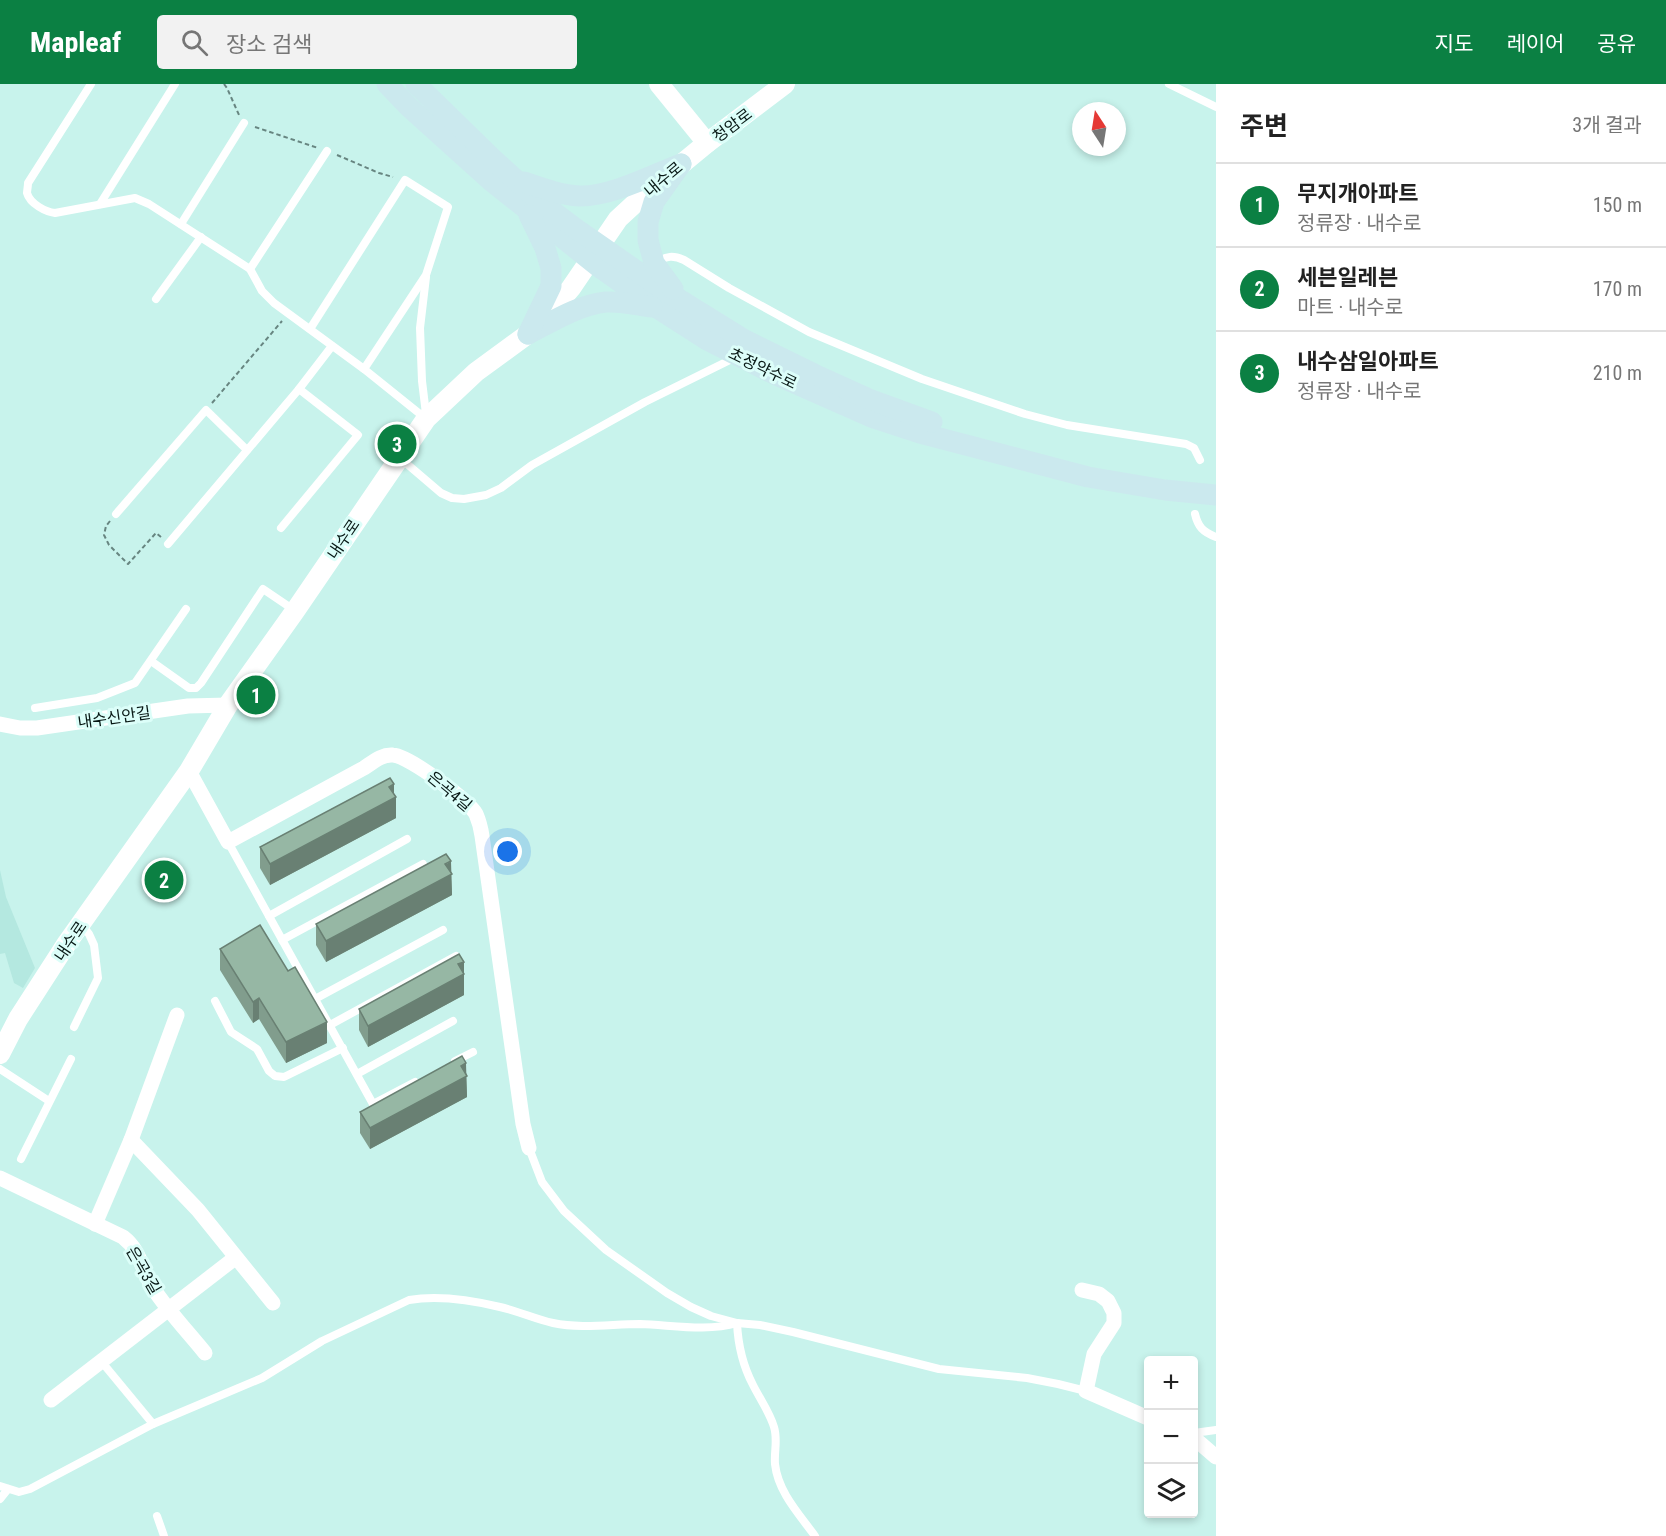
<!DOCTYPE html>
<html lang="ko">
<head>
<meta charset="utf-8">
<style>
  body { margin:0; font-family:"Roboto Condensed","Noto Sans KR",sans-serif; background:#f2f2f2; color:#222 }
  .controls { position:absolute; right:18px; bottom:18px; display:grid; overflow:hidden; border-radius:6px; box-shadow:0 3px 9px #0003 }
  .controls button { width:54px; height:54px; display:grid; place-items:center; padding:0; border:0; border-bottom:2px solid #e0e0e0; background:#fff; color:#222; font:30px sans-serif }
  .compass { position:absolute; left:1072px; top:18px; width:54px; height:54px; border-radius:50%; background:#fff; box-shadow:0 3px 9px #0003; rotate:348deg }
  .you { position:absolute; left:508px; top:768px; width:21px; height:21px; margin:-15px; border:4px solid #fff; border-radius:50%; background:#1a73e8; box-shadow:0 0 0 9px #1a73e833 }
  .badge { display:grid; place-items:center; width:39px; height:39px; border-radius:50%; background:#0b8043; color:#fff; font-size:20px; font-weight:700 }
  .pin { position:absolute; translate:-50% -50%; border:3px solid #fff; box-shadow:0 2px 6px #0006 }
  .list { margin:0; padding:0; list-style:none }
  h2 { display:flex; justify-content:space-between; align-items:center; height:78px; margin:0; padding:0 24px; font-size:26px }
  h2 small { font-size:20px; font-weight:400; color:#767676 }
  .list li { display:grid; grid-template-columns:39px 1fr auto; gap:18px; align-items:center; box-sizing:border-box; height:84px; padding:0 24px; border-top:2px solid #e0e0e0 }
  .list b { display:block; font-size:22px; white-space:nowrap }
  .list p { margin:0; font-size:20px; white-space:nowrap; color:#767676 }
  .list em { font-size:20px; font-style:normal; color:#767676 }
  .icon { flex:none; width:33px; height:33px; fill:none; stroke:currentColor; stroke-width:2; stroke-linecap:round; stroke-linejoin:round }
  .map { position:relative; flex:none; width:1216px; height:1452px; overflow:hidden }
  header { display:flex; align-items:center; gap:36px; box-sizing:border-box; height:84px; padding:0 30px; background:#0b8043; color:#fff }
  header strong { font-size:28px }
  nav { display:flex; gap:33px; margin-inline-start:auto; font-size:21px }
  .search { width:420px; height:54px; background:#f2f2f2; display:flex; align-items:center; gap:15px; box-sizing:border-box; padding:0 21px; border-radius:6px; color:#767676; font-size:22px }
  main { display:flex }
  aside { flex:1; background:#fff }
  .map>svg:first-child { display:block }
  .built { fill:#b4e8e0 }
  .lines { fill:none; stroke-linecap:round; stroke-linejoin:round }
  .path { stroke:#678580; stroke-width:2; stroke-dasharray:4.5 3; stroke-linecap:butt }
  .service { stroke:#fff; stroke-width:8 }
  .minor { stroke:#fff; stroke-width:15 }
  .tertiary { stroke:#fff; stroke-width:20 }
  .secondary { stroke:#cbe9ee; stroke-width:21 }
  .wall { fill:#819d8d }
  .shaded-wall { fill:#698073 }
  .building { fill:#96b7a4; stroke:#698073; stroke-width:1.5 }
  .labels { text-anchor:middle; stroke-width:6; stroke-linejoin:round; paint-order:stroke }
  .street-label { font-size:16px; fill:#071714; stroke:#dcfef9 }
</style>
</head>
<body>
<header>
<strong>Mapleaf</strong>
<div class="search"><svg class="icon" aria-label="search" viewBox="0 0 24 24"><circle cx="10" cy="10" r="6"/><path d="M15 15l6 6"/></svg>장소 검색</div>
<nav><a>지도</a><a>레이어</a><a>공유</a></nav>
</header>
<main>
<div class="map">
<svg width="1216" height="1452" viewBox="0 0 1216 1452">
  <rect width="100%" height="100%" fill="#c8f3ec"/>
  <path class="built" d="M0,786L6,813L35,884L23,904L14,899L5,869L0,870Z"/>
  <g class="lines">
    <g class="path">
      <path d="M224,0L227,4L239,31"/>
      <path d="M255,43L318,64"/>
      <path d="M337,71L379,89L393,93"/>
      <path d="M212,319L282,237"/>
      <path d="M110,437L106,442L104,451L109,461L128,480L156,449L161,453"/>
    </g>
    <g class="service">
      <path d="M91,0L28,99C28,102 27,107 27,109C30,120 46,128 55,129L135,114L149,120L250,185L262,207L274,219L364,285L425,334"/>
      <path d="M1169,0L1216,23"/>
      <path d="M100,120L175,0"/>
      <path d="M181,140L244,39"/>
      <path d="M656,178C667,172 673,171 684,176L729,204L809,248L922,295L1025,330L1067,341L1186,360L1194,364L1200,376"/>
      <path d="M250,185L327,67"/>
      <path d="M426,193L420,244L422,297L426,330"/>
      <path d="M156,215L201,153"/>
      <path d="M310,245L405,96L448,123L426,191L364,285"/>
      <path d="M400,374L441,409L452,414L464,415L486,411L501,404L532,381L645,318L734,274"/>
      <path d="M116,430L206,326L247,366"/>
      <path d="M1195,430C1198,443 1203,448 1216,453"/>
      <path d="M281,444L358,351L299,305"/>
      <path d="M168,460L299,305L332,262"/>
      <path d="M151,577L189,604H196L201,599L263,505L294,526"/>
      <path d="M35,624L97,614L135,599L186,525"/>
      <path d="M228,758L373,1020L415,998"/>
      <path d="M269,832L407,755"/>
      <path d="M282,856L423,780"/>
      <path d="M315,915L443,846"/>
      <path d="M215,917L231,948L257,965L269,987L275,992L284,993L343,964"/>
      <path d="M330,941L456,872"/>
      <path d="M74,943L98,894L94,861L89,850L82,841"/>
      <path d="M455,977L473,968"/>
      <path d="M0,985L49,1017"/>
      <path d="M357,990L453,937"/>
      <path d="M529,1064L542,1098L564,1127L606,1166L667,1209L691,1223L711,1232L737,1239L760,1241L793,1248L939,1285L1027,1294L1058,1300L1086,1307"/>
      <path d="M21,1075L71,975"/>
      <path d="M737,1239C738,1260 743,1282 753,1301C760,1315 770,1329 774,1343C778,1356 774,1367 775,1380C778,1408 799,1430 815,1452"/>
      <path d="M101,1277L153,1340"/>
      <path d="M1194,1349L1216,1346"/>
      <path d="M0,1402L19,1408L30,1405L153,1340L262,1294L322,1257L409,1216C438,1211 471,1216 500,1223C518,1227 535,1235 553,1239C581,1245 612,1240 640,1240C672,1241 707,1248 737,1239"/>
      <path d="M0,1415L8,1405"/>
      <path d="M157,1432L164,1452"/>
    </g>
    <g class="minor">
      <path d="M0,640L20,644H37L188,622L228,621"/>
      <path d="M189,687L228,758L364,684C373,678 382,670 393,671C409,672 468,716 476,730C479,737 481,745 482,752L523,1040L529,1064"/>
      <path d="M131,1056L198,1126L273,1219"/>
      <path d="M0,1094L123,1153C141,1167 141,1185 153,1204C168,1227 188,1248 205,1269"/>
      <path d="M95,1140L131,1056L177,931"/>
      <path d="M1082,1206L1099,1210L1108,1217L1114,1229V1239L1094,1270L1086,1307L1148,1334"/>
      <path d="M51,1316L235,1174"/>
      <path d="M1194,1354L1216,1373"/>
    </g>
    <g class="tertiary">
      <path d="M659,0L707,59"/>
      <path d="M0,970L18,935L67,859L189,687L228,621L295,527L426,335L476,288L528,250L554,224L571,204L618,135L644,111L707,59L785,0"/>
    </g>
    <g class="secondary">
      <path d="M387,0L409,23L490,96L599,183L657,224L707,256L776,291L871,333L920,349L1088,393L1165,406L1216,411"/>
      <path d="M416,0L494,76L538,116L575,144L664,206L743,255L816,291L869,315L932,338"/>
      <path d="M524,98C542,104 560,111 579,112C610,113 652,91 681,80"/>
      <path d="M673,205L654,179L648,156V138L654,118L681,80"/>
      <path d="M528,250C552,238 578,221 606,218C621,217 637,221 652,223"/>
      <path d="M528,250L551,202V184L545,164L529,131"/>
    </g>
  </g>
  <g class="wall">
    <path d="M394,710L396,734L270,801L260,784V763Z"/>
    <path d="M451,789L452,811L326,878L316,861V840Z"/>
    <path d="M220,865L327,959L286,979L259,935L253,939L220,886Z"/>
    <path d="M464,889V911L368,963L359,946V925Z"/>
    <path d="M466,990L467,1013L370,1065L360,1049V1028Z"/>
  </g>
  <g class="shaded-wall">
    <path d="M394,700V714L396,713V734L270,801V780Z"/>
    <path d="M451,777L452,811L326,878V857Z"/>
    <path d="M464,878V911L368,963V942L458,880Z"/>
    <path d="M259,914V935L253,939V918Z"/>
    <path d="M327,938V959L286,979V958Z"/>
    <path d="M466,979L467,1013L370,1065V1044L461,982Z"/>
  </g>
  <g class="building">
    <path d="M390,694L394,700L389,703L396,713L270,780L260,763Z"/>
    <path d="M446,770L451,777L445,780L452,790L326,857L316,840Z"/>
    <path d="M260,841L288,887L295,883L327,938L286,958L259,914L253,918L220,865Z"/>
    <path d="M459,870L464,878L458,880L464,890L368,942L359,925Z"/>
    <path d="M462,972L466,979L461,982L467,992L370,1044L360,1028Z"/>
  </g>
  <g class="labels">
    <g class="street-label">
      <text transform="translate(732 41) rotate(-37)" y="6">청암로</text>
      <text transform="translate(663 95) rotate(-40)" y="6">내수로</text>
      <text transform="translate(763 284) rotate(26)" y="6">초정약수로</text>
      <text transform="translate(343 455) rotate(-56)" y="6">내수로</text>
      <text transform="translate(114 633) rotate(-8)" y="6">내수신안길</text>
      <text transform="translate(450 707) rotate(40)" y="6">은곡4길</text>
      <text transform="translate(70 857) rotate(-56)" y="6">내수로</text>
      <text transform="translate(144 1186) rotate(60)" y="6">은곡3길</text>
    </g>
  </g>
</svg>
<div class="controls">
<button>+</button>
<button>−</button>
<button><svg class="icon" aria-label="layers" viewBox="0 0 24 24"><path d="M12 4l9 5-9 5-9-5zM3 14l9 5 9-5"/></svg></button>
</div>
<svg class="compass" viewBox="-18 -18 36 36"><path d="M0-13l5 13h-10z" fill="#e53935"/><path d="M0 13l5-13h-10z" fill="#767676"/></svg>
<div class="you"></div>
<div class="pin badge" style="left:256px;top:611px">1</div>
<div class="pin badge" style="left:164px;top:796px">2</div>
<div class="pin badge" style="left:397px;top:360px">3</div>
</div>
<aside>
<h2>주변<small>3개 결과</small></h2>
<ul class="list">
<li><span class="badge">1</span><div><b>무지개아파트</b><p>정류장 · 내수로</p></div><em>150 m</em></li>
<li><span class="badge">2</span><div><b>세븐일레븐</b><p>마트 · 내수로</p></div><em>170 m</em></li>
<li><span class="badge">3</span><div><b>내수삼일아파트</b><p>정류장 · 내수로</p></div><em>210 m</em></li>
</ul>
</aside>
</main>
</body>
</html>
